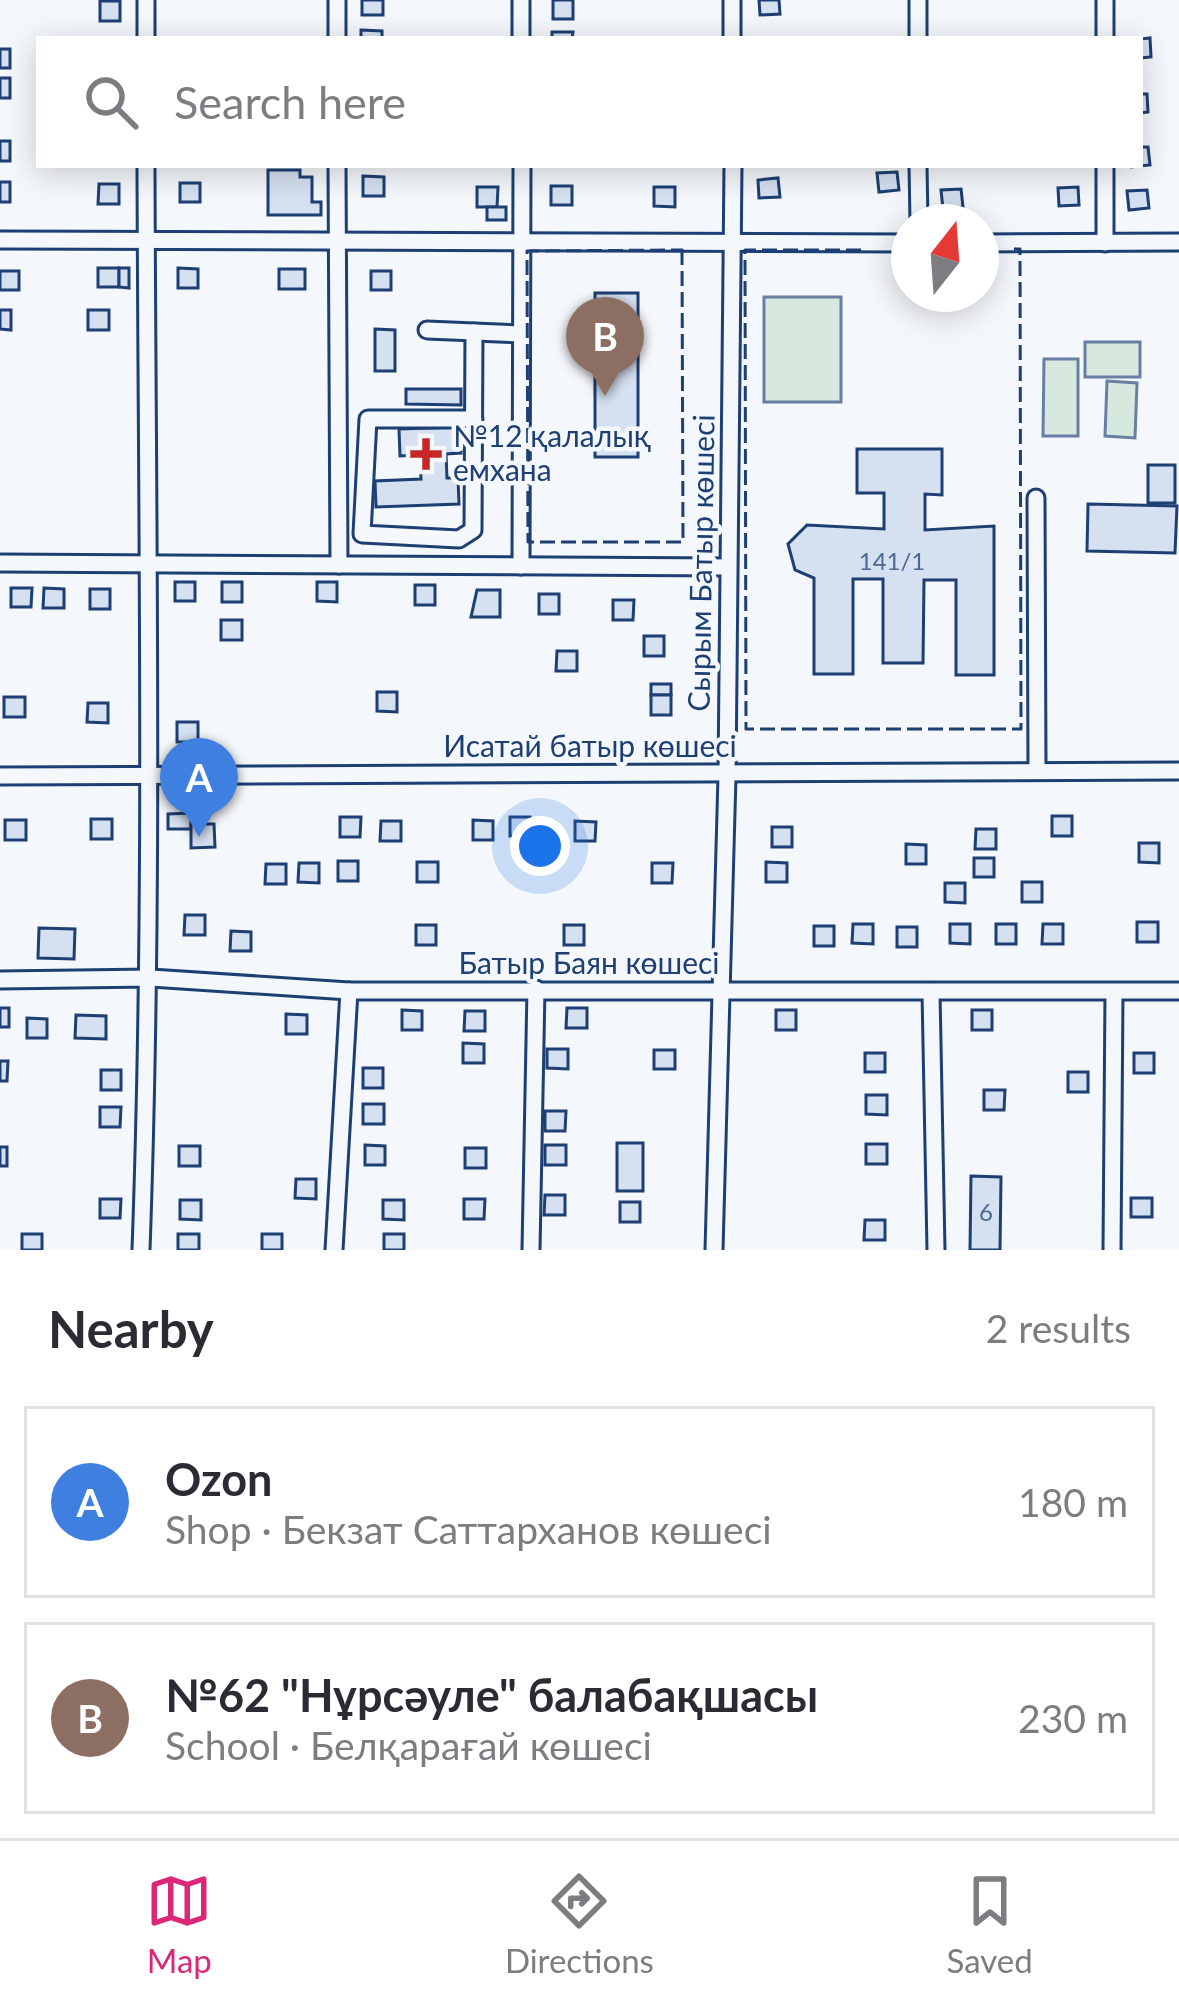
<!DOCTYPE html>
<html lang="en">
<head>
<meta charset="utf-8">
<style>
  body { margin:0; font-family:Lato,sans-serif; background:#f2f2f3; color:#2b2b33 }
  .compass { position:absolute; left:891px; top:204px; width:108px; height:108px; border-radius:50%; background:#fff; box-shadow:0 6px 30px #0003; rotate:17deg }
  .you { position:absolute; left:540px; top:846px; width:42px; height:42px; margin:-30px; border:9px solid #fff; border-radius:50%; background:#1a73e8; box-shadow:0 0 0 18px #1a73e833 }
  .badge { display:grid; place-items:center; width:78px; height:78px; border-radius:50%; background:#db2777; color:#fff; font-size:39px; font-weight:700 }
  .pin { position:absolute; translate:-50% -99px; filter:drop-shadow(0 3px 6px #0008) }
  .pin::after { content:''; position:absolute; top:63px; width:42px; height:36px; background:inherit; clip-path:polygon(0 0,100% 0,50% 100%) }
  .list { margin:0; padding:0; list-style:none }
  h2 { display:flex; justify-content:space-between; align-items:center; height:156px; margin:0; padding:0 48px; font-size:51px }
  h2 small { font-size:39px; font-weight:400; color:#7c7c81 }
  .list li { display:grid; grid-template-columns:78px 1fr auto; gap:36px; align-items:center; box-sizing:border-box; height:192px; margin:0 24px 24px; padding:0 24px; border:3px solid #e1e1e2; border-radius:0px }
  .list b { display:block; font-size:45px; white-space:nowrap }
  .list p { margin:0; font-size:39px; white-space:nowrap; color:#7c7c81 }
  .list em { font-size:39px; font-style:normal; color:#7c7c81 }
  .icon { flex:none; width:66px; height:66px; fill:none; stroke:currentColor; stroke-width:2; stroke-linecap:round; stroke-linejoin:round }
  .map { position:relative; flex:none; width:1179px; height:1250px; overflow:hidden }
  .search { position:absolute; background:#fff; box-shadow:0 6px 30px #0003; left:36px; right:36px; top:36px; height:132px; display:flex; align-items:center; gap:30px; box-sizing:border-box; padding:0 42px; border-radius:0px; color:#7c7c81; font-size:45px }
  .sheet { height:588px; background:#fff }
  nav { display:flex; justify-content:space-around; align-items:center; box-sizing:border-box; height:168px; border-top:3px solid #e1e1e2; background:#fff; font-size:33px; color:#7c7c81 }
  nav a { display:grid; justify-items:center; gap:6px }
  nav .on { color:#db2777 }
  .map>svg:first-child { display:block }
  .green { fill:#d7e8df; stroke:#687fa3; stroke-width:3 }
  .building { fill:#d5e0f0; stroke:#1d3f73; stroke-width:3 }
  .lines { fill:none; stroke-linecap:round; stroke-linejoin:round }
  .minor-casing { stroke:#1d3f73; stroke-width:21 }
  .minor { stroke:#f4f7fb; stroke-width:15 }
  .fence { stroke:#1d3f73; stroke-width:3; stroke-dasharray:15 6; stroke-linecap:butt }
  .poi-dot { fill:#c62828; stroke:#f4f7fb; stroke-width:4.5 }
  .labels { text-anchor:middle; stroke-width:9; stroke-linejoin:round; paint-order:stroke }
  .number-label { font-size:24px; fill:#4b6792 }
  .poi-label { font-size:30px; fill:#1d3f73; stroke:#f4f7fb; text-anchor:start }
  .street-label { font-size:30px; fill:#1d3f73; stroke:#f4f7fb }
</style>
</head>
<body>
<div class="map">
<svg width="1179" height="1250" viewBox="0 0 1179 1250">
  <rect width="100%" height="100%" fill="#f4f7fb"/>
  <g class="green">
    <rect x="764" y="297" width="77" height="105"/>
    <rect x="1085" y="342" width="55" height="35"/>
    <path d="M1044,359H1078V436H1043Z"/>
    <path d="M1107,381L1137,383L1135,438L1105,436Z"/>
  </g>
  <g class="building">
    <rect x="362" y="0" width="21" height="15"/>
    <rect x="553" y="0" width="20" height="19"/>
    <path d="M759,0H779L780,14L760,15Z"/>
    <rect x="100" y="1" width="20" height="20"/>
    <path d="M361,30L382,31V39H361Z"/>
    <path d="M552,32H573L572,39H552Z"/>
    <path d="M1150,38L1151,57L1140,58V39Z"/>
    <rect x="0" y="49" width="10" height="19"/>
    <rect x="0" y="78" width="10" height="20"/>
    <path d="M1140,94H1147L1148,112L1140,113Z"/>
    <rect x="0" y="141" width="10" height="20"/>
    <path d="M1140,147H1148L1150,165L1130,167L1140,165Z"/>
    <path d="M268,170H300V177H312V202H321V215H268Z"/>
    <path d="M897,172L899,190L879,192L877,173Z"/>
    <path d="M363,176L384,177V196H363Z"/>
    <path d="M778,178L780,197L759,198L758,180Z"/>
    <rect x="0" y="182" width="10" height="20"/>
    <rect x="180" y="183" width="20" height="19"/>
    <path d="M99,184H119V204H98Z"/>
    <rect x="551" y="186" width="21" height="19"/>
    <path d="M477,187H498L497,207H477Z"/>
    <path d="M654,187H675V207L654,206Z"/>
    <path d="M1078,187L1079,205L1059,206L1058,188Z"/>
    <path d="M961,189L963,207L943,209L941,190Z"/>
    <path d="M1147,190L1149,208L1129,210L1127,191Z"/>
    <rect x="487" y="207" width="19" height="13"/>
    <rect x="98" y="268" width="21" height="19"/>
    <path d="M119,268H129V288L119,287Z"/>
    <path d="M178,268L198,269V288H178Z"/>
    <rect x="279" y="269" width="26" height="20"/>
    <rect x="0" y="271" width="19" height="19"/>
    <rect x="371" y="271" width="20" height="19"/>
    <rect x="595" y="293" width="43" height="164"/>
    <path d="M0,310H11V330L0,329Z"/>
    <rect x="88" y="310" width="21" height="20"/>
    <path d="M375,329L395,330V371H375Z"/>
    <path d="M406,389H461V405L406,404Z"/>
    <path d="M460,427L461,453L446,454L447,478H458L459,504L376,507L375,481L421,479L420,455L400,456L399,429Z"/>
    <path d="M857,449H942V495L925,494V530L994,526V675H956V580H924L923,663H883V579H853V674H814V578L795,570L788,544L807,525L884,529V493H857Z"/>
    <rect x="1148" y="465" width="27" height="38"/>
    <path d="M1088,504L1177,506L1175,553L1087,551Z"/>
    <rect x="175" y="582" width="20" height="19"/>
    <rect x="222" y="582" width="20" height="20"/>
    <path d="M317,582H337V602L317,601Z"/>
    <rect x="415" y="585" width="20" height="20"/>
    <path d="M11,588H32L31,607H11Z"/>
    <path d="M44,588L64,589V608H43Z"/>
    <rect x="90" y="589" width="20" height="20"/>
    <path d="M477,590H500V617H471Z"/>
    <rect x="539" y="594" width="20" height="20"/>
    <path d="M613,600H634L633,620H613Z"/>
    <rect x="221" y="620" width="21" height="20"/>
    <rect x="644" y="636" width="20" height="20"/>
    <path d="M557,651H577V671H556Z"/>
    <rect x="651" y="684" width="20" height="11"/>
    <path d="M377,692H397V712L377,711Z"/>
    <rect x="651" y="695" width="20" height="20"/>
    <rect x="4" y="697" width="21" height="20"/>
    <path d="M88,703H108V723L87,722Z"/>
    <rect x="177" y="722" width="21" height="20"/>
    <path d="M191,813V829H168V814Z"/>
    <rect x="1052" y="816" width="20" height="20"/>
    <path d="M340,817H361L360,837H340Z"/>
    <rect x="510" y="817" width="20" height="19"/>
    <rect x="91" y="819" width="21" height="20"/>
    <rect x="5" y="820" width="21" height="20"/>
    <path d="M473,820L493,821V840H473Z"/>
    <path d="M381,821H401V841H380Z"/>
    <path d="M575,821L596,822L595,841H575Z"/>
    <path d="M191,824H214L215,847L191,848Z"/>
    <rect x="772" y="827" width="20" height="20"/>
    <path d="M976,829H996V849H975Z"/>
    <path d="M1139,843H1159V863L1139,862Z"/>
    <path d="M906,844L926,845V864H906Z"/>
    <rect x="974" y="858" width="20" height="19"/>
    <rect x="338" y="861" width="20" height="20"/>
    <rect x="417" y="862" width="21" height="20"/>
    <path d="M766,862L787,863V882H766Z"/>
    <path d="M299,863H319V883L298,882Z"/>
    <path d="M652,863H673L672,883H652Z"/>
    <path d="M266,864H286V884H265Z"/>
    <rect x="1022" y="882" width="20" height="20"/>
    <path d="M945,883H965V903L945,902Z"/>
    <path d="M185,915H205V935H184Z"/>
    <rect x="1137" y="922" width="21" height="20"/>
    <path d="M853,924H873V944L852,943Z"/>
    <path d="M950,924H970V944L950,943Z"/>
    <rect x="996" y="924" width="20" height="20"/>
    <path d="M1043,924H1063V944H1042Z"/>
    <rect x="416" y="925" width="20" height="20"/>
    <rect x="564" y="925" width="20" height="20"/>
    <rect x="814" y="926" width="20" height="20"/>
    <rect x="897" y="927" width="20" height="20"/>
    <path d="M39,928L75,929L74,959L38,958Z"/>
    <path d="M231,931L251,932V951H230Z"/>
    <rect x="0" y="1008" width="9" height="19"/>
    <path d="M567,1008H587V1028H566Z"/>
    <path d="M402,1010L422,1011V1030H402Z"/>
    <rect x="776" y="1010" width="20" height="20"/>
    <rect x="972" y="1010" width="20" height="20"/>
    <path d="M465,1011H485V1031H464Z"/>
    <path d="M286,1014L307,1015V1034H286Z"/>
    <path d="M76,1015L106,1016V1039L75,1038Z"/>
    <path d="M27,1018L47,1019V1038H27Z"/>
    <path d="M463,1043L484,1044V1063H463Z"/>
    <path d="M547,1049H568V1069L547,1068Z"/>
    <rect x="654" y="1050" width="21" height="19"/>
    <rect x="865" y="1053" width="20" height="19"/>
    <rect x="1134" y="1053" width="20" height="20"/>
    <path d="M0,1061H8L7,1081H0Z"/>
    <rect x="363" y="1068" width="20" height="20"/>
    <rect x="101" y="1070" width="20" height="20"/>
    <rect x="1068" y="1072" width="20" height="20"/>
    <path d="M984,1090H1005L1004,1110H984Z"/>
    <path d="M866,1095H887V1115L866,1114Z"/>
    <rect x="363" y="1104" width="21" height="20"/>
    <path d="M100,1107H121L120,1127H100Z"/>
    <path d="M545,1111H566L565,1131H545Z"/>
    <rect x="617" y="1143" width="26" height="48"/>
    <rect x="866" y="1144" width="21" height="20"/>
    <path d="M365,1145L385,1146V1165H365Z"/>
    <rect x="545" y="1145" width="21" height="20"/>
    <rect x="179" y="1146" width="21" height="20"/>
    <rect x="0" y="1147" width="7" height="19"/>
    <rect x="465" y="1148" width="21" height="20"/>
    <path d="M971,1176L1001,1177L1000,1250H970Z"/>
    <path d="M296,1179H316V1199L295,1198Z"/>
    <path d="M545,1195H565V1215H544Z"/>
    <rect x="1131" y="1198" width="21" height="19"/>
    <path d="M100,1199H121L120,1218H100Z"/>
    <path d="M464,1199H485L484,1219H464Z"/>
    <path d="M180,1200H201V1220L180,1219Z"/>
    <path d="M383,1200H404V1220L383,1219Z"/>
    <rect x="620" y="1202" width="20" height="20"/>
    <path d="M865,1220H885V1240H864Z"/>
    <rect x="22" y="1234" width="20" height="16"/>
    <rect x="178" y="1234" width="21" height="16"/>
    <rect x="262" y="1234" width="20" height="16"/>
    <rect x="384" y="1234" width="20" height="16"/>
  </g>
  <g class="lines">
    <defs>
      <g id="minor">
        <path d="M146,0V39"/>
        <path d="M521,0V39"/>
        <path d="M732,0V39"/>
        <path d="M918,0V39"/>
        <path d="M1105,0V39"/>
        <path d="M337,39V0"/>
        <path d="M337,165L339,565"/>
        <path d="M918,165L919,222"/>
        <path d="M1105,165V243"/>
        <path d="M0,240L909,243"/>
        <path d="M981,243L1179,242"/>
        <path d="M427,330L521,334"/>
        <path d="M474,419H368L362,534L459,539L473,530L474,332"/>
        <path d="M1036,498L1037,771"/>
        <path d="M0,563L728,567"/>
        <path d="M521,566L522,165"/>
        <path d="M0,776L1179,771"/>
        <path d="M0,980L151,978L349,991H1179"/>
        <path d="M931,992L936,1250"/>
        <path d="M141,1250C154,888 147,527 146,165"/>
        <path d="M334,1250L349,991"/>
        <path d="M531,1250L536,989"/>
        <path d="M714,1250L727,776L733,165"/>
        <path d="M1112,1250L1114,994"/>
      </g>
    </defs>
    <use href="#minor" class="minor-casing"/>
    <use href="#minor" class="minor"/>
    <g class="fence">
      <path d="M682,250L683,542H528L527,251Z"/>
      <path d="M861,250H745L746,729H1021L1020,249H1014"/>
    </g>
  </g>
  <path class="poi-dot" d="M420 436h12v12h12v12h-12v12h-12v-12h-12v-12h12z"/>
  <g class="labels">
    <g class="number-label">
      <text x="892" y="570">141/1</text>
      <text x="986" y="1221">6</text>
    </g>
    <g class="poi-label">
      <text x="453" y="447">№12 қалалық<tspan x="453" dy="34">емхана</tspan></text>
    </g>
    <g class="street-label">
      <text transform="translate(702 563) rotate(-89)" y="10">Сырым Батыр көшесі</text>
      <text x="590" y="757">Исатай батыр көшесі</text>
      <text x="589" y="974">Батыр Баян көшесі</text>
    </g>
  </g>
</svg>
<svg class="compass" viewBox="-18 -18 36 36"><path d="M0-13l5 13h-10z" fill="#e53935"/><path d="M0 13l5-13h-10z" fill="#7c7c81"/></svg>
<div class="you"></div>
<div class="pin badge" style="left:199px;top:837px;background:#3f7fe0">A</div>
<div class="pin badge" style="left:605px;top:396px;background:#8d6e63">B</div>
<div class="search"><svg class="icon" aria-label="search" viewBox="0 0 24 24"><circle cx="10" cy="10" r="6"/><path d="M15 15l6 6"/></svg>Search here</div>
</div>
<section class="sheet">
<h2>Nearby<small>2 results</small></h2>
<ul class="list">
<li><span class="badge" style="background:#3f7fe0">A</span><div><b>Ozon</b><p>Shop · Бекзат Саттарханов көшесі</p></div><em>180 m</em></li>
<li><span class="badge" style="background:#8d6e63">B</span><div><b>№62 &quot;Нұрсәуле&quot; балабақшасы</b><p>School · Белқарағай көшесі</p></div><em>230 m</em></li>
</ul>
</section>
<nav>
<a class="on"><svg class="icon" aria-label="map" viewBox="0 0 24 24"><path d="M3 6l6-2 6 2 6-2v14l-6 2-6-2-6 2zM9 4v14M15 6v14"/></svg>Map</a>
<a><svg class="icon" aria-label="directions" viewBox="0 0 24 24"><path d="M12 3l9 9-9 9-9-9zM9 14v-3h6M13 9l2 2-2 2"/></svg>Directions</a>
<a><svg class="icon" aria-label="saved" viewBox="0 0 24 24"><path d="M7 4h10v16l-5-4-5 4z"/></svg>Saved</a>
</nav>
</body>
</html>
